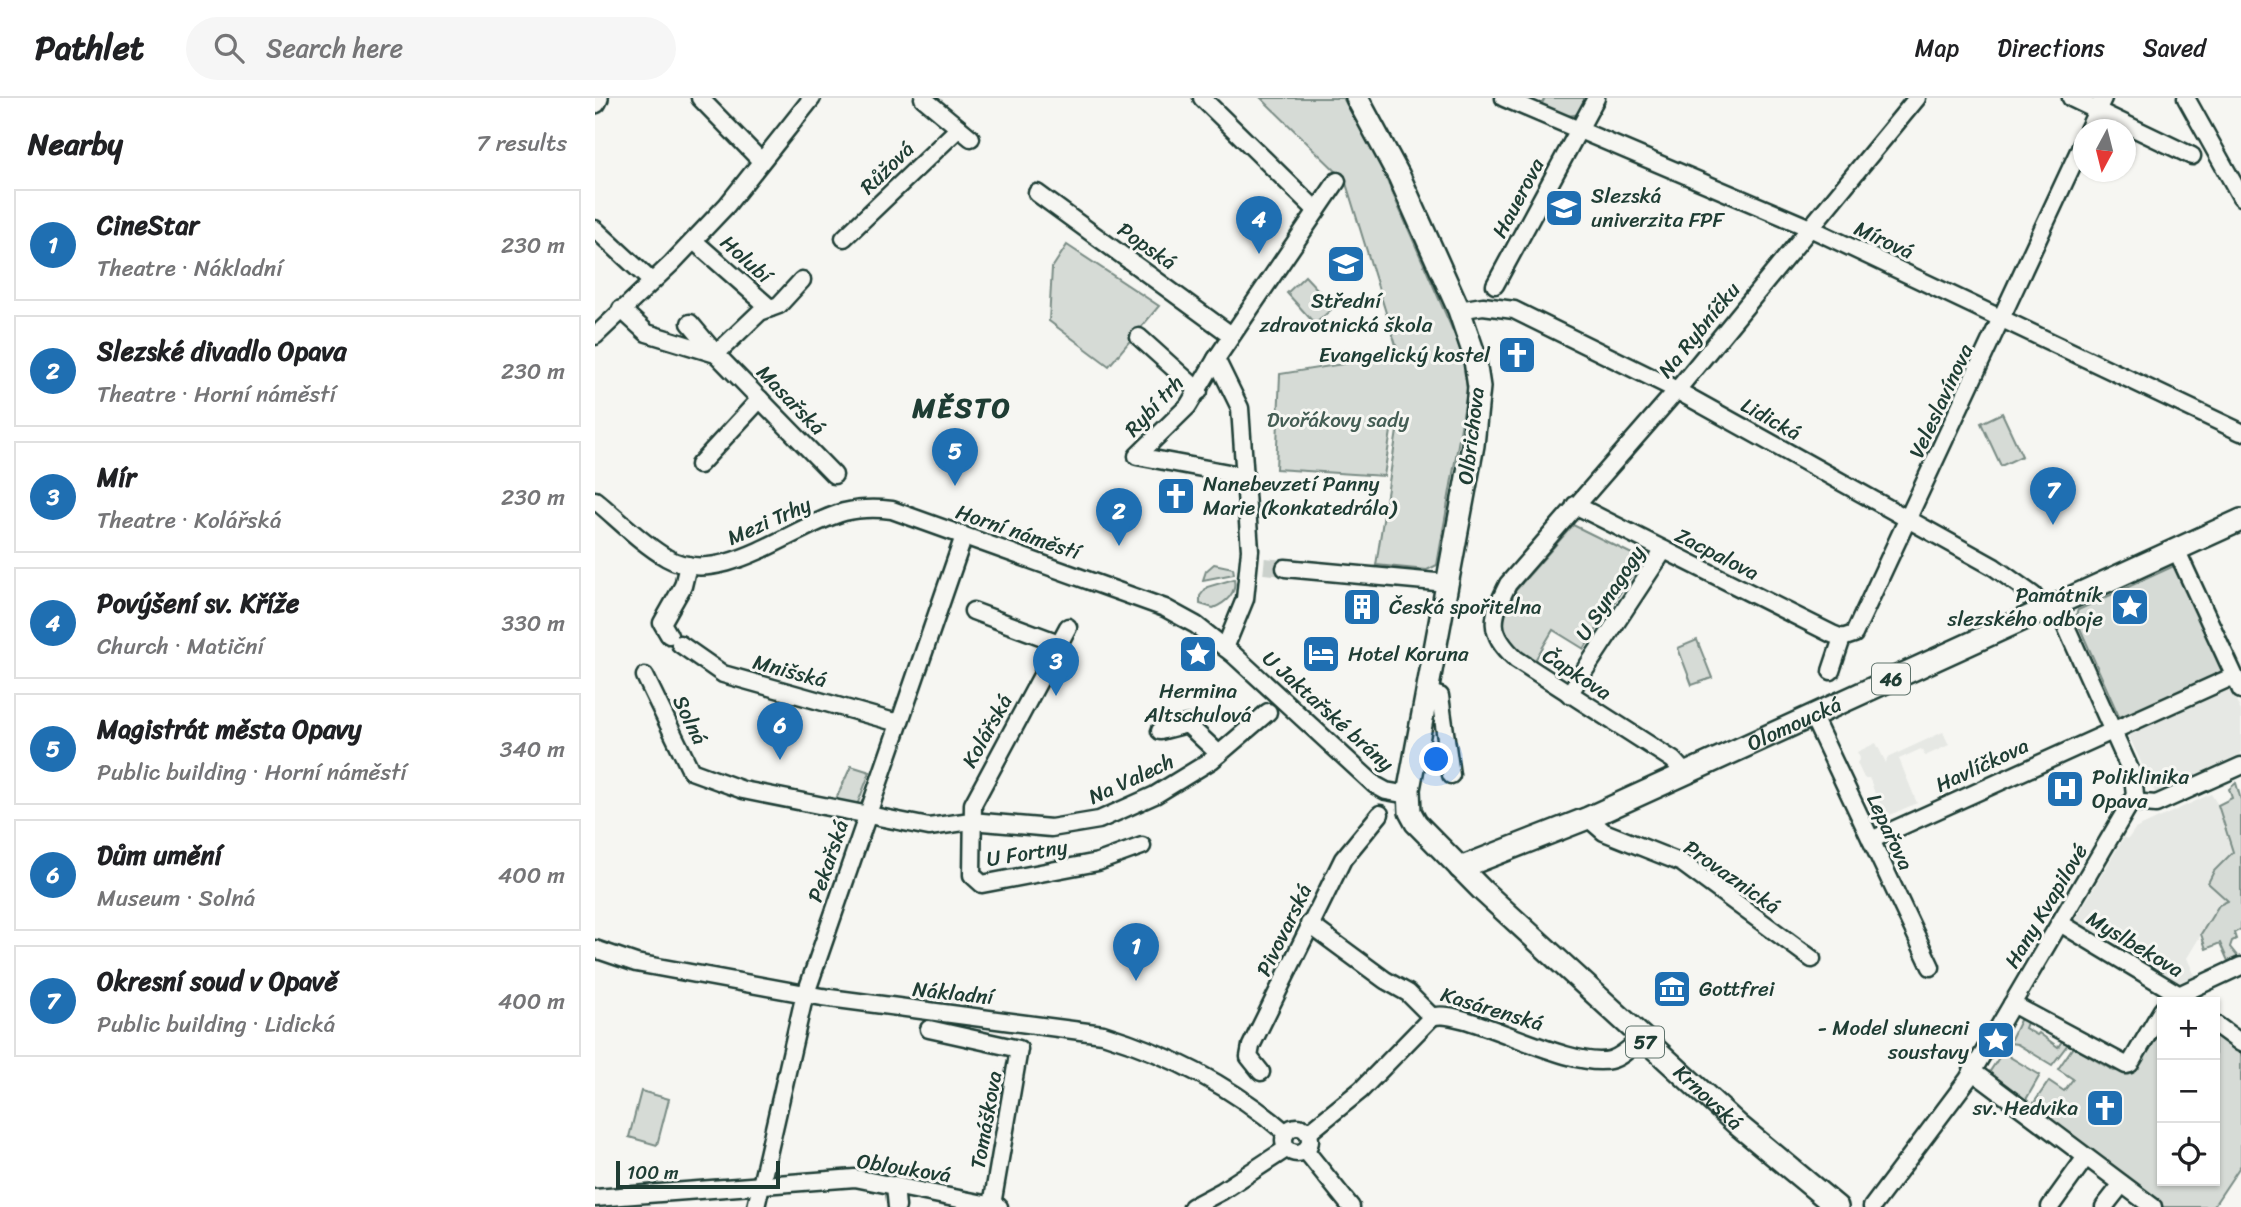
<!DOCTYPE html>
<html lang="en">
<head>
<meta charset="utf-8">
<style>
  body { margin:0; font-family:Sriracha,sans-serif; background:#f6f6f6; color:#202124 }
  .controls { position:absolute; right:21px; bottom:21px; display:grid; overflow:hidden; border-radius:0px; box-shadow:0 2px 5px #0004 }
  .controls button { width:63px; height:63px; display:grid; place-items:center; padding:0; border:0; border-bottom:2px solid #e0e0e0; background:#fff; color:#202124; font:35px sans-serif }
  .compass { position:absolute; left:1478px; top:21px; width:63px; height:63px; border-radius:50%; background:#fff; box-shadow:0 2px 5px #0004; rotate:187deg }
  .scale { position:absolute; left:21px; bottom:18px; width:164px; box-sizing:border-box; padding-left:7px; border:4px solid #1f3d34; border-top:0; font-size:19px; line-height:24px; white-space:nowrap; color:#1f3d34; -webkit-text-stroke:5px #f6f6f2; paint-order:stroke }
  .you { position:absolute; left:842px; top:662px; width:24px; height:24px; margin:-18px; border:5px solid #fff; border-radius:50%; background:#1a73e8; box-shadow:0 0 0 10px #1a73e833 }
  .badge { display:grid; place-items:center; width:46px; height:46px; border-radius:50%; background:#1f6fb2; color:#fff; font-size:23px; font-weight:700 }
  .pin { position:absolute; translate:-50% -58px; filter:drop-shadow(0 2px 4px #0008) }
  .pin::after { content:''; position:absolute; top:37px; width:24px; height:21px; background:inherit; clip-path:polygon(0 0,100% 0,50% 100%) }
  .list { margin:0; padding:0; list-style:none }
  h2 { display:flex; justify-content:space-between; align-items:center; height:91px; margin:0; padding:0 28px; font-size:30px }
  h2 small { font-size:23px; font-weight:400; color:#757577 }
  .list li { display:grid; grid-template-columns:46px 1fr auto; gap:21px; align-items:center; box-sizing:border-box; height:112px; margin:0 14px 14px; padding:0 14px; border:2px solid #e0e0e0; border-radius:0px }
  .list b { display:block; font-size:26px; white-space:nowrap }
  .list p { margin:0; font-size:23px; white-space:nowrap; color:#757577 }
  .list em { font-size:23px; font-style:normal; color:#757577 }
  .icon { flex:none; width:38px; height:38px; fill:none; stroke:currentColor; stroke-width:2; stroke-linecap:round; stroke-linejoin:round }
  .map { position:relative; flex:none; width:1646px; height:1109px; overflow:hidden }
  header { display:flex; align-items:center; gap:42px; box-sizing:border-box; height:98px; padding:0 35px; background:#fff; border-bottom:2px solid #e0e0e0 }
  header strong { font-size:33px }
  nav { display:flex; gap:38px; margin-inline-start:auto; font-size:24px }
  .search { width:490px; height:63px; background:#f6f6f6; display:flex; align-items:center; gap:18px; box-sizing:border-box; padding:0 24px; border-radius:38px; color:#757577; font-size:26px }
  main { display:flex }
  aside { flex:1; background:#fff }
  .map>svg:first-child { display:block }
  .built { fill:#e6e8e4 }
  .green { fill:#d6dbd6; stroke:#7a8c85; stroke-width:2 }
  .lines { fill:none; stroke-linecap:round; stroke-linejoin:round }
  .minor-tunnel { stroke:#cbd1cc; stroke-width:16; stroke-dasharray:16 8; stroke-linecap:butt }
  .minor-casing { stroke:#1f3d34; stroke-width:21 }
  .major-casing { stroke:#1f3d34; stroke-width:26 }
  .minor { stroke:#f6f6f2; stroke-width:16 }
  .major { stroke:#f6f6f2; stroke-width:21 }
  .labels { text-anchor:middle; stroke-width:6; stroke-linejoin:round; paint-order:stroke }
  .shield { fill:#f6f6f2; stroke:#60746d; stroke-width:2 }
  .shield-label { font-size:19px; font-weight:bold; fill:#1f3d34 }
  .street-label { font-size:21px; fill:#1f3d34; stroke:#f6f6f2 }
  .poi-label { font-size:21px; fill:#1f3d34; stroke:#f6f6f2; text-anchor:start }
  .park-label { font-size:21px; fill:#445d54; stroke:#f6f6f2 }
  .district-label { font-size:28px; font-weight:bold; letter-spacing:2px; fill:#1f3d34; stroke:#f6f6f2 }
</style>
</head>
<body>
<header>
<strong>Pathlet</strong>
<div class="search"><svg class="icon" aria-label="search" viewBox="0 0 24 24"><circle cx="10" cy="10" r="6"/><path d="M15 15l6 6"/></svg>Search here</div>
<nav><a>Map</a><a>Directions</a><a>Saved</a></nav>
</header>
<main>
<aside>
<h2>Nearby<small>7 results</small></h2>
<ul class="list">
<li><span class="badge">1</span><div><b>CineStar</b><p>Theatre · Nákladní</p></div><em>230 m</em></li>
<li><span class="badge">2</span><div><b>Slezské divadlo Opava</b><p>Theatre · Horní náměstí</p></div><em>230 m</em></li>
<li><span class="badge">3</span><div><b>Mír</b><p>Theatre · Kolářská</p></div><em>230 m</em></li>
<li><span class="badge">4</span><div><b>Povýšení sv. Kříže</b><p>Church · Matiční</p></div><em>330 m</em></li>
<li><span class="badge">5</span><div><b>Magistrát města Opavy</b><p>Public building · Horní náměstí</p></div><em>340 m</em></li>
<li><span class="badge">6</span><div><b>Dům umění</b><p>Museum · Solná</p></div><em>400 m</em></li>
<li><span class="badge">7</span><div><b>Okresní soud v Opavě</b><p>Public building · Lidická</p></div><em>400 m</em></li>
</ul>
</aside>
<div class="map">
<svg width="1646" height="1109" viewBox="0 0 1646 1109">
  <rect width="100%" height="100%" fill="#f6f6f2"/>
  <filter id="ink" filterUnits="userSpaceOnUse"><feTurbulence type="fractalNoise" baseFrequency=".0143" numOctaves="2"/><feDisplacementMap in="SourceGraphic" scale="14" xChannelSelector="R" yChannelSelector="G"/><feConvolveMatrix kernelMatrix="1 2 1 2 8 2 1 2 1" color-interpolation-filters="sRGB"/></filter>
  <g filter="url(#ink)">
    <g class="built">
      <path d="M1635,589L1646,613V656L1560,695L1533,636Z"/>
      <path d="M1348,634L1354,647L1330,658L1326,651L1304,661L1322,705L1288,720L1276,684L1274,680H1269L1262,665L1265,660L1262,654L1281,645L1291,665L1292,660Z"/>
      <path d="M1616,696L1623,707L1638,754L1625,770L1633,803L1624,807L1592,860L1600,878L1582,885L1481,826L1480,822L1529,739L1533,741L1540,731Z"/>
    </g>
    <g class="green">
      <path d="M666,0H748L776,46L862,242L871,270L872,295L842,467L832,472L781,467L802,333H796L789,378L681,371L685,276L804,257L750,82Z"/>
      <path d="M950,0H993L985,16L973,18L946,7Z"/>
      <path d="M472,147L564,208L514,268L454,223L457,170Z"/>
      <path d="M710,178L739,209L720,226L692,195Z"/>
      <path d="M1407,315L1427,358L1406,368L1386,325Z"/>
      <path d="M978,427L1047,461L989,551L958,532L939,564L913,542L908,534L906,516L914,500Z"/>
      <path d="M619,466L638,470L639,476L608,482L611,473Z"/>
      <path d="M1581,467L1629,573L1525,621L1480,519L1483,512Z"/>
      <path d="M639,481C642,495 631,505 618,510L605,506V498L612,489Z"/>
      <path d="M1102,542L1117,580L1097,587L1083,550Z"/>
      <path d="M256,668L275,674L262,707L241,701Z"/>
      <path d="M1641,685L1646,702V831L1639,835L1641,841L1637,843L1635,849L1643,859L1633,863L1625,845L1611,851L1606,836L1624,807L1633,803L1613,785L1619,773L1638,754L1623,707L1637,700L1634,691Z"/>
      <path d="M1567,917V1083H1620V933L1646,952V1067L1618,1109H1561L1436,1009L1454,983L1469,993L1478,981L1463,971L1478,949L1519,973L1536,971Z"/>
      <path d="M1427,918L1433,922L1430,930L1442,937L1444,935L1463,949L1467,943L1473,946L1457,967L1422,946L1414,945Z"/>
      <path d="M1409,952L1410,956L1445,977L1429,1005L1390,981Z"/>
      <path d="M46,993L74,1001L62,1047L34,1039Z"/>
    </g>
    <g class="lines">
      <path class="minor-tunnel" d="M669,468L690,470"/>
      <defs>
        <g id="minor">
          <path d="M105,0L166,63"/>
          <path d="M328,0L376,40"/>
          <path d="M607,0L721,112"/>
          <path d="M909,0L1215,130L1646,334"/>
          <path d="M1476,0L1597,58"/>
          <path d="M1591,0L1646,99"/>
          <path d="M1493,32L1508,0"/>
          <path d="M442,95L636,237"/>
          <path d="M0,131L56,183"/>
          <path d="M249,140L364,30"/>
          <path d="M99,143L175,210"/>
          <path d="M900,187L1001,0"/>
          <path d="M26,211L52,235L121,256L165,214L184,207L207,182"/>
          <path d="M864,212L888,208L919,212L1072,287L1399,469L1438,497L1449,512"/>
          <path d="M95,225L121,256L239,377"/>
          <path d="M0,238L77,165L132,107L217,0"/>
          <path d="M544,239L604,293"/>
          <path d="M621,261L742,83"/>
          <path d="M104,367L165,301"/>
          <path d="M0,402C23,421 46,445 72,460C126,491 197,428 249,414C266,410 280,410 297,412L570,510L601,527L639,557L780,687L791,693L813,697"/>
          <path d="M980,407L1237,536L1247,540L1259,536L1489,42"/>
          <path d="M1581,451L1646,592"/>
          <path d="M690,470L852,485"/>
          <path d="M378,513L464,545"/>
          <path d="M473,529L378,706L377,777L387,786L503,764L547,748"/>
          <path d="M74,537L67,525L88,488L93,467"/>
          <path d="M85,546L128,576L303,625"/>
          <path d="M630,550L650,501L655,452L645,310L621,261L593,308L542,358L650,378"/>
          <path d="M1236,573L1247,540"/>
          <path d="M50,578L96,673L148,692L334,729L376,723L456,730L504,722L560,697L617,662L673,614"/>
          <path d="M833,594L845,598L856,677"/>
          <path d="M974,596L1069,452"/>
          <path d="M1217,617L1336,869"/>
          <path d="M565,633L592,626L624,656"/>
          <path d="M1090,675L1078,662L921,561C892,534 896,520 913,486L1082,292L1322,0"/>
          <path d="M1537,704L1561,706L1646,668"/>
          <path d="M993,720L1009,734L1087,765L1217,861"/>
          <path d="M1276,742L1639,578"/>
          <path d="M1465,825L1583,896L1592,904"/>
          <path d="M714,826L790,882L813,895L837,919"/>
          <path d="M0,851L41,865L227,899L508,936C576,957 637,988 691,1035"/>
          <path d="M1575,901L1646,868"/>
          <path d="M1417,906L1531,967L1535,966L1567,912"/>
          <path d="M837,919C865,907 972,972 1015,962C1027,959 1037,948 1046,940"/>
          <path d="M1620,926L1646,945"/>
          <path d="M334,931L424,951L397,1107"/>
          <path d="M1377,973L1558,1109"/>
          <path d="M666,974L654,959L656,948L748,761L785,716"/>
          <circle cx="702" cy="1042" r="13"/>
          <path d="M713,1035L766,992L837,919"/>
          <path d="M711,1053L756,1109"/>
          <path d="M300,1087L302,1109"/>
          <path d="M0,1100L260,1080L404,1109"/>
          <path d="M161,1109L208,904L369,438"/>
          <path d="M597,1109L627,1093L691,1051"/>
          <path d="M1277,1109L1373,981L1540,697L1538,678L1461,506"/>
          <path d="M1455,1109L1491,1059"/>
          <path d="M1509,1109L1527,1086"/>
        </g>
        <g id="major">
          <path id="s1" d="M762,0L804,78L864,212L879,256L884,289L878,347L814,691L815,714L821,725L888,793L1143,1027L1242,1109"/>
          <path d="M0,4L2,0"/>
          <path id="s2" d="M865,770L993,720L1646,422"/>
        </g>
      </defs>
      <use href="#minor" class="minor-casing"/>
      <use href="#major" class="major-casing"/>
      <use href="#minor" class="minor"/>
      <use href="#major" class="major"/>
    </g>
  </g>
  <defs>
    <symbol id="university-square" viewBox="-11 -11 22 22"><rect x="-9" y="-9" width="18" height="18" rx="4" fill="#1f6fb2" stroke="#f6f6f2"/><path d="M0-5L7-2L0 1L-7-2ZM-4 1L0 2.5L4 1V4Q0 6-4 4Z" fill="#fff"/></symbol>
    <symbol id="school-square" viewBox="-11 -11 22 22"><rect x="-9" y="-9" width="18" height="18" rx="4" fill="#1f6fb2" stroke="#f6f6f2"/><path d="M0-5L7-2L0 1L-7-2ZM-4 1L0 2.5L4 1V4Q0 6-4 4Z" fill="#fff"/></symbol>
    <symbol id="church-square" viewBox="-11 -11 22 22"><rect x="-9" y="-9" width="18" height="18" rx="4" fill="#1f6fb2" stroke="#f6f6f2"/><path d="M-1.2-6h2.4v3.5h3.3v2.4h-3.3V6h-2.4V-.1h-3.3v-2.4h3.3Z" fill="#fff"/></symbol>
    <symbol id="building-square" viewBox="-11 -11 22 22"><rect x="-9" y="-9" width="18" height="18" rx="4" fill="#1f6fb2" stroke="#f6f6f2"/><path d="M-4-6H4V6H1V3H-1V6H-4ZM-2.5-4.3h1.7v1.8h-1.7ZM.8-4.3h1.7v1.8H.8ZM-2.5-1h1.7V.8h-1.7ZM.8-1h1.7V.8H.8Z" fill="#fff"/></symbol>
    <symbol id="sight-square" viewBox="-11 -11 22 22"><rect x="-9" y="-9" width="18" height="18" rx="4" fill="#1f6fb2" stroke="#f6f6f2"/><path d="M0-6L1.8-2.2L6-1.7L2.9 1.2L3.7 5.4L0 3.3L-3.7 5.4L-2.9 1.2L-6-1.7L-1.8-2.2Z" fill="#fff"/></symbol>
    <symbol id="hotel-square" viewBox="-11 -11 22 22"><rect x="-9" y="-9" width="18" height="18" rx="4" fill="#1f6fb2" stroke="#f6f6f2"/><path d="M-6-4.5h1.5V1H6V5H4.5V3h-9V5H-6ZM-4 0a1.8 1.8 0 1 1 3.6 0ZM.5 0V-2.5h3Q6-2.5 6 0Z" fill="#fff"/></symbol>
    <symbol id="hospital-square" viewBox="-11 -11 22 22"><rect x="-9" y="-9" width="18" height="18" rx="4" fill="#1f6fb2" stroke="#f6f6f2"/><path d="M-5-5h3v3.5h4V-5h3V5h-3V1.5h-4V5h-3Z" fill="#fff"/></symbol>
    <symbol id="museum-square" viewBox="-11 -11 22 22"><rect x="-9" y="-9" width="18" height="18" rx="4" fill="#1f6fb2" stroke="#f6f6f2"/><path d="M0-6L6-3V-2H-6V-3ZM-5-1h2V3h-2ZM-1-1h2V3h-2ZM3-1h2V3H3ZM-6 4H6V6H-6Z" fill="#fff"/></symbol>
  </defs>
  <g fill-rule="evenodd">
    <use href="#university-square" x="947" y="88" width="44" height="44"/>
    <use href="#school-square" x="729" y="144" width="44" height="44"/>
    <use href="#church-square" x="900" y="235" width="44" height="44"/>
    <use href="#church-square" x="559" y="376" width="44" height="44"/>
    <use href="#building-square" x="745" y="487" width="44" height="44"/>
    <use href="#sight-square" x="1513" y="487" width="44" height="44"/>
    <use href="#sight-square" x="581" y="534" width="44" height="44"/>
    <use href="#hotel-square" x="704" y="534" width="44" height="44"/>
    <use href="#hospital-square" x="1448" y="669" width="44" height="44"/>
    <use href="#museum-square" x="1055" y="869" width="44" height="44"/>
    <use href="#sight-square" x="1379" y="920" width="44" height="44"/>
    <use href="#church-square" x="1488" y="988" width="44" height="44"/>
  </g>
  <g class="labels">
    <g class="shield">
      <rect x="1277" y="565.5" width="38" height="31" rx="5"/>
      <rect x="1031" y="928.5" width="38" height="31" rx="5"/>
    </g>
    <g class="shield-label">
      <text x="1296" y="588">46</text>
      <text x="1050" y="951">57</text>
    </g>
    <g class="street-label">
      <text transform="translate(292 70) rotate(-44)" y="7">Růžová</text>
      <text transform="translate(923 100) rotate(-62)" y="7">Hauerova</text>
      <text transform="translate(1289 142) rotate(25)" y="7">Mírová</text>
      <text transform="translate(552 148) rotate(35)" y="7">Popská</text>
      <text transform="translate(151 161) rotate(42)" y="7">Holubí</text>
      <text transform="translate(1104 232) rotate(-51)" y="7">Na Rybníčku</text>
      <text transform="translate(196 302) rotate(46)" y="7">Masařská</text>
      <text transform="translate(1346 303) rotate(-65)" y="7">Veleslavínova</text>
      <text transform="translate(559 308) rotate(-47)" y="7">Rybí trh</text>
      <text transform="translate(1176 321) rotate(29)" y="7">Lidická</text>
      <text transform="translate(876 338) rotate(-83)" y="7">Olbrichova</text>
      <text transform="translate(174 423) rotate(-24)" y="7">Mezi Trhy</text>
      <text transform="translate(423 434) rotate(19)" y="7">Horní náměstí</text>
      <text transform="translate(1122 456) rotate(27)" y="7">Zacpalova</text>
      <text transform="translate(1015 495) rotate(-57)" y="7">U Synagogy</text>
      <text transform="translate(195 573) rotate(15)" y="7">Mnišská</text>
      <text transform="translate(982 576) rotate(33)" y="7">Čapkova</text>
      <text transform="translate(733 613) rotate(42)" y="7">U Jaktařské brány</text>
      <text transform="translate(95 622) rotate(64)" y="7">Solná</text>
      <text dy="7" stroke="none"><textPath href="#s2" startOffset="364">Olomoucká</textPath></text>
      <text transform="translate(392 633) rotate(-61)" y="7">Kolářská</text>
      <text transform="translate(1387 667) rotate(-25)" y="7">Havlíčkova</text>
      <text transform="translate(536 681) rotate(-25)" y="7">Na Valech</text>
      <text transform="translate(1295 734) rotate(65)" y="7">Lepařova</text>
      <text transform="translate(432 755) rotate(-9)" y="7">U Fortny</text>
      <text transform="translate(233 763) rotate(-71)" y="7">Pekařská</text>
      <text transform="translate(1137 779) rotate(35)" y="7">Provaznická</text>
      <text transform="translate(1451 808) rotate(-59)" y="7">Hany Kvapilové</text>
      <text transform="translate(689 832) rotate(-64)" y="7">Pivovarská</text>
      <text transform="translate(1540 846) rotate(31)" y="7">Myslbekova</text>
      <text transform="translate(358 895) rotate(6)" y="7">Nákladní</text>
      <text transform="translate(897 911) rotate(17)" y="7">Kasárenská</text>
      <text dy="7" stroke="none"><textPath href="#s1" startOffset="1160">Krnovská</textPath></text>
      <text transform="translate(391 1022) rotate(-80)" y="7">Tomáškova</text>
      <text transform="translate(309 1070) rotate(9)" y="7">Oblouková</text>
    </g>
    <g class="poi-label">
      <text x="996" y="105">Slezská<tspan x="996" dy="24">univerzita FPF</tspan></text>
      <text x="751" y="210" text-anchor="middle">Střední<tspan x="751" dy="24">zdravotnická škola</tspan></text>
      <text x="895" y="264" text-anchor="end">Evangelický kostel</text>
      <text x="608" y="393">Nanebevzetí Panny<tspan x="608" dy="24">Marie (konkatedrála)</tspan></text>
      <text x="1508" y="504" text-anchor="end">Památník<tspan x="1508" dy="24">slezského odboje</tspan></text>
      <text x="794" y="516">Česká spořitelna</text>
      <text x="753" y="563">Hotel Koruna</text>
      <text x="603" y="600" text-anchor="middle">Hermina<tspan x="603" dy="24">Altschulová</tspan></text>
      <text x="1497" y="686">Poliklinika<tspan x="1497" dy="24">Opava</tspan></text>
      <text x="1104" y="898">Gottfrei</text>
      <text x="1374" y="937" text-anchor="end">- Model slunecni<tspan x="1374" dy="24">soustavy</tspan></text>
      <text x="1483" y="1017" text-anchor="end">sv. Hedvika</text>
    </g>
    <g class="park-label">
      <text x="743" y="329">Dvořákovy sady</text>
    </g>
    <g class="district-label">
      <text x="367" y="319">MĚSTO</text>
    </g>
  </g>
</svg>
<div class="controls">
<button>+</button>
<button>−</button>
<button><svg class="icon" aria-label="locate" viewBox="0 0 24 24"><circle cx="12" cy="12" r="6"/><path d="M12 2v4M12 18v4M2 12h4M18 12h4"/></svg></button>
</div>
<svg class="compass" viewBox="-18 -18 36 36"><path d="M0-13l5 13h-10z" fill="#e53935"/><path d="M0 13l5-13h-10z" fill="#757577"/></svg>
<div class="scale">100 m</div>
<div class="you"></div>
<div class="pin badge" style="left:541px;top:883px">1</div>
<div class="pin badge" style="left:524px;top:448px">2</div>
<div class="pin badge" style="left:461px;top:598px">3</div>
<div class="pin badge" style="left:664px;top:156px">4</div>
<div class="pin badge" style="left:360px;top:388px">5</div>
<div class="pin badge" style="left:185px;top:662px">6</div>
<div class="pin badge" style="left:1458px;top:427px">7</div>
</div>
</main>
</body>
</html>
